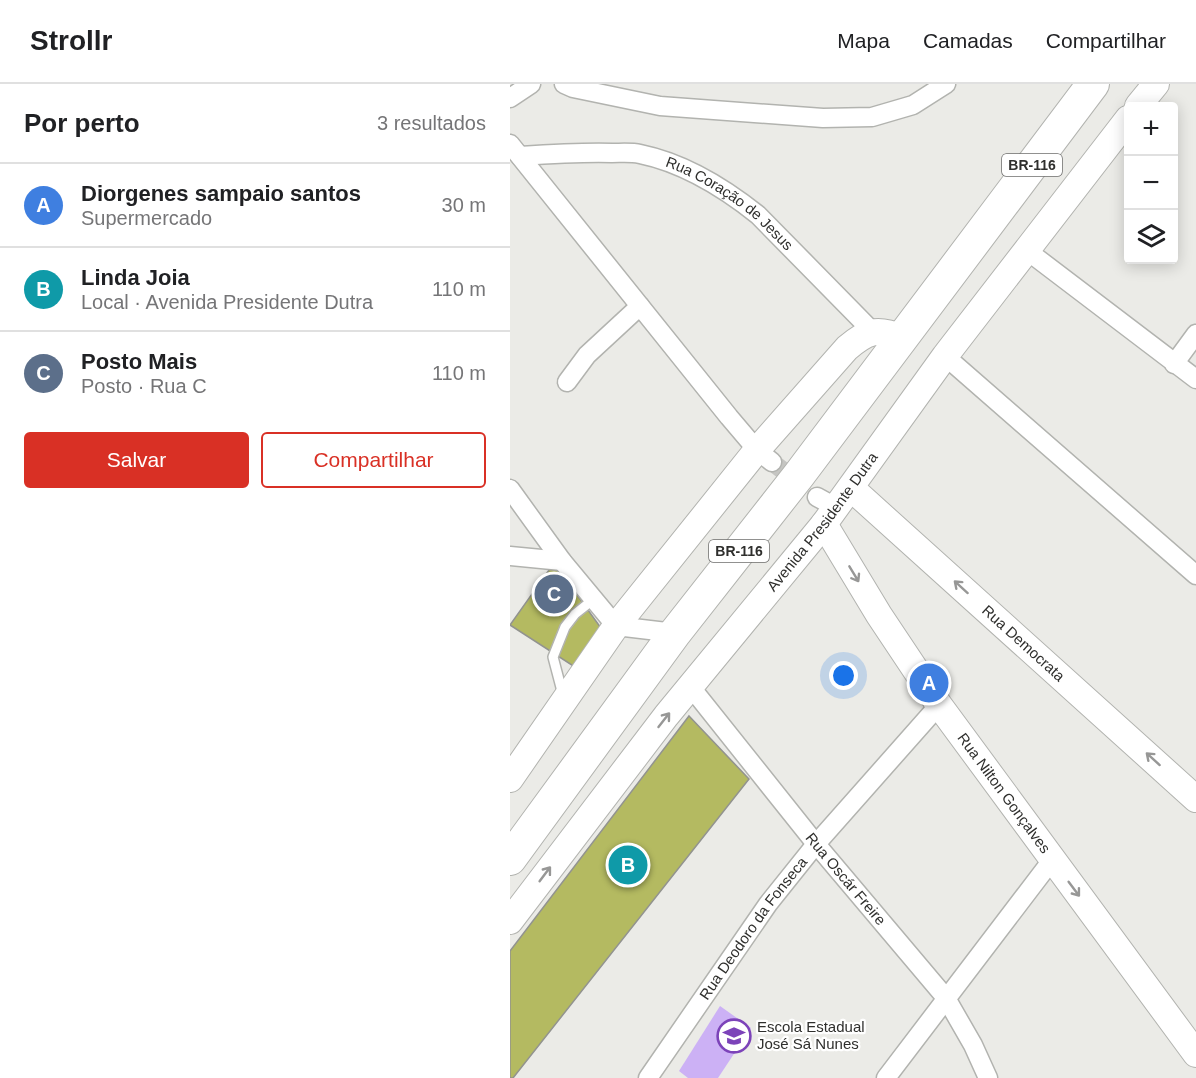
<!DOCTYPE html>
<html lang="pt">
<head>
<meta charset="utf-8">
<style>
  body { margin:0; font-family:Helvetica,sans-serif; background:#f6f6f6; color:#202124 }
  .controls { position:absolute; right:18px; top:18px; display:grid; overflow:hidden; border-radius:6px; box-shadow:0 3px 15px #0003 }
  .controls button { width:54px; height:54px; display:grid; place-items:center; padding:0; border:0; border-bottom:2px solid #e0e0e0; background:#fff; color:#202124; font:30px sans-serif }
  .you { position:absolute; left:334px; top:592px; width:21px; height:21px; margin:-15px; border:4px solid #fff; border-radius:50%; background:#1a73e8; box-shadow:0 0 0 9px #1a73e833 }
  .badge { display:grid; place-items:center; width:39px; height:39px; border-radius:50%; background:#d93025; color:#fff; font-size:20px; font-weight:700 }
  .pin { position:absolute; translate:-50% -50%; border:3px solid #fff; box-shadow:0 2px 6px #0006 }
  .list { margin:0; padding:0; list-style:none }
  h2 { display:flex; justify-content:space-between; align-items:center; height:78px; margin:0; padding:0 24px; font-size:26px }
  h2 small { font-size:20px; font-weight:400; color:#757577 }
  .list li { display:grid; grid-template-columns:39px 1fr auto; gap:18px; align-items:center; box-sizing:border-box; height:84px; padding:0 24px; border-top:2px solid #e0e0e0 }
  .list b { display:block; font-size:22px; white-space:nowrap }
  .list p { margin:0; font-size:20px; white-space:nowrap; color:#757577 }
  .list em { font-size:20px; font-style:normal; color:#757577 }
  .actions { display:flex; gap:12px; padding:18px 24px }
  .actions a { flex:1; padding:14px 0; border:2px solid #d93025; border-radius:6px; text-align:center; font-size:21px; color:#d93025 }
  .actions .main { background:#d93025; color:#fff }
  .icon { flex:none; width:33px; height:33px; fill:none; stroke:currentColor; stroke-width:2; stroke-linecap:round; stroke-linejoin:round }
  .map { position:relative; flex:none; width:686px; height:994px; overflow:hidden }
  header { display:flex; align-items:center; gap:36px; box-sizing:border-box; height:84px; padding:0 30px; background:#fff; border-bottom:2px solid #e0e0e0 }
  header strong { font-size:28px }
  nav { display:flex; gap:33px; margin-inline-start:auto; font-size:21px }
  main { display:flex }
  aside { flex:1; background:#fff }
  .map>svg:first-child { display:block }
  .green { fill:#ccb1f5 }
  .building { fill:#b4ba61; stroke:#92938f; stroke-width:1.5 }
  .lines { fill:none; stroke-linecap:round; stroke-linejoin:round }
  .street-tunnel { stroke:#c5c5c2; stroke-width:18; stroke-dasharray:18 9; stroke-linecap:butt }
  .lane-casing { stroke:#b2b3af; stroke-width:12 }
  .street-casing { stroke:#b2b3af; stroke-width:21 }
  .secondary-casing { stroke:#b2b3af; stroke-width:28 }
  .highway-casing { stroke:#b2b3af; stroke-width:34 }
  .lane { stroke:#fff; stroke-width:9 }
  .street { stroke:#fff; stroke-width:18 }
  .secondary { stroke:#fff; stroke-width:26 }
  .highway { stroke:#fff; stroke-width:32 }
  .oneway { stroke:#979796 }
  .labels { text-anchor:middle; stroke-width:4.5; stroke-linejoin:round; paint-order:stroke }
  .shield { fill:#fff; stroke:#6d6d6c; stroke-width:1.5 }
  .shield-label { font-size:14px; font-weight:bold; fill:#2f2f2d }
  .street-label { font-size:15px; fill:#2f2f2d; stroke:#fff }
  .poi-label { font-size:15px; fill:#2f2f2d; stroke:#fff; text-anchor:start }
</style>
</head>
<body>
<header>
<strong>Strollr</strong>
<nav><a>Mapa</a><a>Camadas</a><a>Compartilhar</a></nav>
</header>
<main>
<aside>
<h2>Por perto<small>3 resultados</small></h2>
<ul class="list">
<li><span class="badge" style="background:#3f7fe0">A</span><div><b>Diorgenes sampaio santos</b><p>Supermercado</p></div><em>30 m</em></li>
<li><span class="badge" style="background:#0f9aa8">B</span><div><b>Linda Joia</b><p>Local · Avenida Presidente Dutra</p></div><em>110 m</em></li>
<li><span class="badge" style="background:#5c6f8a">C</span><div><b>Posto Mais</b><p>Posto · Rua C</p></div><em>110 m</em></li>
</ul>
<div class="actions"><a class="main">Salvar</a><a>Compartilhar</a></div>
</aside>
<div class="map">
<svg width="686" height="994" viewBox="0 0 686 994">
  <rect width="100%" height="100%" fill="#ebebe7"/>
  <path class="green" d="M210,922L241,944L208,994H178L169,987Z"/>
  <g class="building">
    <path d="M44,479L96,551L71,587L0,541Z"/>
    <path d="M179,632L239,695L3,994H0V867Z"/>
  </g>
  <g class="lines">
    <path class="street-tunnel" d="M262,378L307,413"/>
    <defs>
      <path id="lane" d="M53,611L43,573L55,543L65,530L84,515"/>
      <g id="street">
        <path d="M54,0L63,4L150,22L313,34L362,33L403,21L436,0"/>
        <path d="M0,14L21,0"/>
        <path d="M0,60L219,333L247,366L262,378"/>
        <path id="s1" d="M10,72C41,70 72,68 102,69C111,69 121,68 130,70C174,79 213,103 248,131L362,247"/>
        <path d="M515,165L686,295"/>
        <path d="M435,272L686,491"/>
        <path d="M664,280L686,250"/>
        <path d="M57,298L77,271L130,222"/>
        <path d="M0,405L52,477L106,542L165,549"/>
        <path d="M307,413L327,424"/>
        <path d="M0,472L52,477"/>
        <path id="s2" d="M180,602L306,760L436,914L463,961L478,994"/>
        <path id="s3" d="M138,994L258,820L306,760L429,621"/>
        <path d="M376,994L542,776"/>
      </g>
      <g id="secondary">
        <path d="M628,22L646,0"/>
        <path id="s4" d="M341,404L686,715"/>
        <path id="s5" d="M314,440L369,531L429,621L686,970"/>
        <path d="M0,695L106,542L247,366L337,264C357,247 367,243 392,254"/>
        <path id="s6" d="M0,837L156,632L314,440L435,272L618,35"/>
      </g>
      <path id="highway" d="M0,775L165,549L289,391L583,0"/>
    </defs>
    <use href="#lane" class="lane-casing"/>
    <use href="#street" class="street-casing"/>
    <use href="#secondary" class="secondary-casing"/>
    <use href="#highway" class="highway-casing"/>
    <use href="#lane" class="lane"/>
    <use href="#street" class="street"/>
    <use href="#secondary" class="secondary"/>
    <use href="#highway" class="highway"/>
  </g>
  <defs><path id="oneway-shaft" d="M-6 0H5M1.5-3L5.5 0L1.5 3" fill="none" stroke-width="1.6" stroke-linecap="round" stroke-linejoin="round" transform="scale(1.5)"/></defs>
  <g class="oneway">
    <use href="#oneway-shaft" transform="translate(344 490) rotate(59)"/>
    <use href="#oneway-shaft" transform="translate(451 503) rotate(-138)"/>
    <use href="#oneway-shaft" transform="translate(154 636) rotate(-52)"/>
    <use href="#oneway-shaft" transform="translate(643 675) rotate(-138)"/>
    <use href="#oneway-shaft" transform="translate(35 790) rotate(-53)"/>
    <use href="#oneway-shaft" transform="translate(564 805) rotate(53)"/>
  </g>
  <defs>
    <symbol id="school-ring" viewBox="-11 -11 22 22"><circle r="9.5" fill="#fff" stroke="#7c43b9" stroke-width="1.5"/><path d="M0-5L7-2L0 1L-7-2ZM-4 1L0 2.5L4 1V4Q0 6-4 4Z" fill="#7c43b9"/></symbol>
  </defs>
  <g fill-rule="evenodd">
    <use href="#school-ring" x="205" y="933" width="38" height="38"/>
  </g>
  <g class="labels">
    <g class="shield">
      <rect x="492" y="70" width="60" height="22" rx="4.5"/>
      <rect x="199" y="456" width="60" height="22" rx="4.5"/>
    </g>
    <g class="shield-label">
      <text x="522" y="86">BR-116</text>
      <text x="229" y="472">BR-116</text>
    </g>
    <g class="street-label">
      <text dy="5" stroke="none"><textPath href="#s1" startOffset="224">Rua Coração de Jesus</textPath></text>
      <text dy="5" stroke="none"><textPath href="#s6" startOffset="507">Avenida Presidente Dutra</textPath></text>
      <text dy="5" stroke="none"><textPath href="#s4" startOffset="232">Rua Democrata</textPath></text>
      <text dy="5" stroke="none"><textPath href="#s5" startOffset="324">Rua Nilton Gonçalves</textPath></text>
      <text dy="5" stroke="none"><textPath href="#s2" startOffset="248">Rua Oscár Freire</textPath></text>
      <text dy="5" stroke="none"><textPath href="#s3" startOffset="183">Rua Deodoro da Fonseca</textPath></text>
    </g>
    <g class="poi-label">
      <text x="247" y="948">Escola Estadual<tspan x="247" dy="17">José Sá Nunes</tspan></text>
    </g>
  </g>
</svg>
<div class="controls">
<button>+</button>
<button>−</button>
<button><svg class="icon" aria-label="layers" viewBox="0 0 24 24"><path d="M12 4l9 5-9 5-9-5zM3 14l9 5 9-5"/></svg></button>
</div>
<div class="you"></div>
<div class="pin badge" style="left:419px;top:599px;background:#3f7fe0">A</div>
<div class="pin badge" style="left:118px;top:781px;background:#0f9aa8">B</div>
<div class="pin badge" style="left:44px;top:510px;background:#5c6f8a">C</div>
</div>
</main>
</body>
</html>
